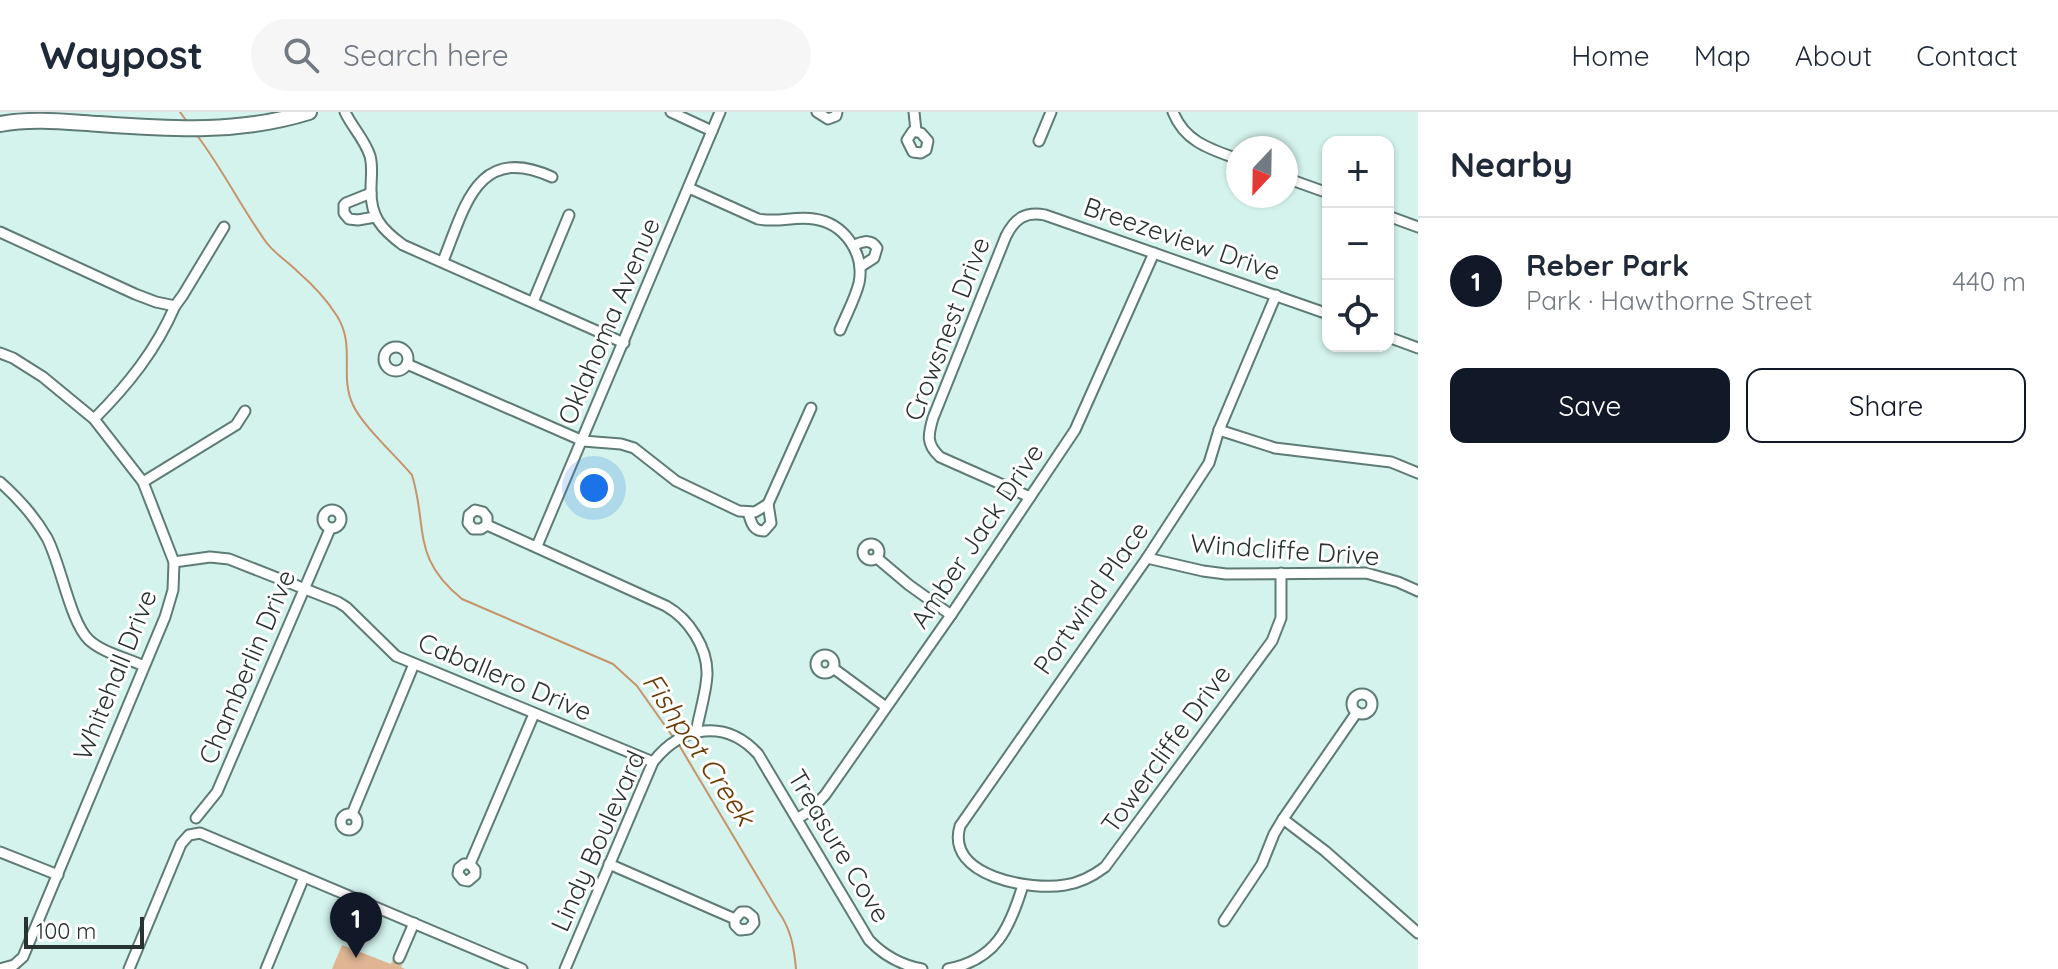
<!DOCTYPE html>
<html lang="en">
<head>
<meta charset="utf-8">
<style>
  body { margin:0; font-family:Quicksand,sans-serif; background:#f6f6f7; color:#1f2937 }
  .controls { position:absolute; right:24px; top:24px; display:grid; overflow:hidden; border-radius:16px; box-shadow:0 2px 6px #0004 }
  .controls button { width:72px; height:72px; display:grid; place-items:center; padding:0; border:0; border-bottom:2px solid #e0e1e3; background:#fff; color:#1f2937; font:40px sans-serif }
  .compass { position:absolute; left:1226px; top:24px; width:72px; height:72px; border-radius:50%; background:#fff; box-shadow:0 2px 6px #0004; rotate:202deg }
  .scale { position:absolute; left:24px; bottom:20px; width:120px; box-sizing:border-box; padding-left:8px; border:4px solid #283431; border-top:0; font-size:22px; line-height:28px; white-space:nowrap; color:#283431; -webkit-text-stroke:6px #fff; paint-order:stroke }
  .you { position:absolute; left:594px; top:376px; width:28px; height:28px; margin:-20px; border:6px solid #fff; border-radius:50%; background:#1a73e8; box-shadow:0 0 0 12px #1a73e833 }
  .badge { display:grid; place-items:center; width:52px; height:52px; border-radius:50%; background:#111827; color:#fff; font-size:26px; font-weight:700 }
  .pin { position:absolute; translate:-50% -66px; filter:drop-shadow(0 2px 4px #0008) }
  .pin::after { content:''; position:absolute; top:42px; width:28px; height:24px; background:inherit; clip-path:polygon(0 0,100% 0,50% 100%) }
  .list { margin:0; padding:0; list-style:none }
  h2 { display:flex; justify-content:space-between; align-items:center; height:104px; margin:0; padding:0 32px; font-size:34px }
  h2 small { font-size:26px; font-weight:400; color:#747a83 }
  .list li { display:grid; grid-template-columns:52px 1fr auto; gap:24px; align-items:center; box-sizing:border-box; height:128px; padding:0 32px; border-top:2px solid #e0e1e3 }
  .list b { display:block; font-size:30px; white-space:nowrap }
  .list p { margin:0; font-size:26px; white-space:nowrap; color:#747a83 }
  .list em { font-size:26px; font-style:normal; color:#747a83 }
  .actions { display:flex; gap:16px; padding:24px 32px }
  .actions a { flex:1; padding:18px 0; border:2px solid #111827; border-radius:16px; text-align:center; font-size:28px; color:#111827 }
  .actions .main { background:#111827; color:#fff }
  .icon { flex:none; width:44px; height:44px; fill:none; stroke:currentColor; stroke-width:2; stroke-linecap:round; stroke-linejoin:round }
  .map { position:relative; flex:none; width:1418px; height:857px; overflow:hidden }
  header { display:flex; align-items:center; gap:48px; box-sizing:border-box; height:112px; padding:0 40px; background:#fff; border-bottom:2px solid #e0e1e3 }
  header strong { font-size:38px }
  nav { display:flex; gap:44px; margin-inline-start:auto; font-size:28px }
  .search { width:560px; height:72px; background:#f6f6f7; display:flex; align-items:center; gap:20px; box-sizing:border-box; padding:0 28px; border-radius:44px; color:#747a83; font-size:30px }
  main { display:flex }
  aside { flex:1; background:#fff }
  .map>svg:first-child { display:block }
  .green { fill:#dfb594 }
  .lines { fill:none; stroke-linecap:round; stroke-linejoin:round }
  .stream { stroke:#c7936a; stroke-width:2 }
  .street-casing { stroke:#5f7b75; stroke-width:13 }
  .secondary-casing { stroke:#5f7b75; stroke-width:18 }
  .street { stroke:#fff; stroke-width:9 }
  .secondary { stroke:#fff; stroke-width:14 }
  .labels { text-anchor:middle; stroke-width:6; stroke-linejoin:round; paint-order:stroke }
  .street-label { font-size:26px; fill:#283431; stroke:#fff }
  .water-label { font-size:28px; font-style:italic; fill:#6b3a05; stroke:#fff }
</style>
</head>
<body>
<header>
<strong>Waypost</strong>
<div class="search"><svg class="icon" aria-label="search" viewBox="0 0 24 24"><circle cx="10" cy="10" r="6"/><path d="M15 15l6 6"/></svg>Search here</div>
<nav><a>Home</a><a>Map</a><a>About</a><a>Contact</a></nav>
</header>
<main>
<div class="map">
<svg width="1418" height="857" viewBox="0 0 1418 857">
  <rect width="100%" height="100%" fill="#d4f3ec"/>
  <path class="green" d="M342,833L391,852L398,835L408,839L401,855L405,857H332Z"/>
  <g class="lines">
    <g class="stream">
      <path d="M180,0L188,11"/>
      <path d="M196,22C222,56 241,95 266,130C274,141 287,149 297,159C312,172 327,188 337,204C356,234 339,264 353,293C362,313 396,344 412,363C428,416 411,446 462,487L613,552L637,574L673,625"/>
      <path d="M679,633L778,799C791,817 794,835 796,857"/>
    </g>
    <defs>
      <g id="street">
        <path d="M345,0C352,15 365,28 370,44C373,55 371,65 371,76C370,104 381,117 403,133L624,231"/>
        <path d="M671,0L712,19"/>
        <path d="M817,0L828,7L836,4L837,0"/>
        <path d="M914,0L916,19"/>
        <path d="M1173,0C1185,30 1210,37 1238,47"/>
        <path d="M913,19L921,21L928,29L926,38L921,41L913,40L907,28Z"/>
        <path d="M1039,29L1051,0"/>
        <path d="M1286,66L1328,81"/>
        <path d="M689,76L758,107C777,111 795,104 814,107C844,111 865,141 859,171C855,187 846,203 840,218"/>
        <path d="M371,81L346,91L344,93V101L349,107L358,108L375,105"/>
        <path d="M1388,104L1418,115"/>
        <path d="M0,120L135,182L156,190L175,194L183,183L224,115"/>
        <path d="M854,133C863,130 871,126 877,136L874,146L860,155"/>
        <path d="M443,149C465,95 477,31 552,65"/>
        <path d="M1276,183L1219,318L1209,351L1147,446L960,714C945,765 1032,779 1065,773C1080,771 1093,764 1105,755L1272,529L1281,506V461"/>
        <path d="M533,190L569,103"/>
        <path d="M1388,225L1418,236"/>
        <circle cx="396" cy="247" r="12"/>
        <path d="M0,241L13,246L43,265L94,307L143,370L174,450L173,478L165,505L23,845L14,853L0,857"/>
        <path d="M407,252L583,329L621,332L634,336L676,369L739,399L755,400L768,392"/>
        <path d="M94,307C128,273 156,238 175,194"/>
        <path d="M1219,318L1275,336L1391,350L1418,361"/>
        <path d="M0,370C17,385 35,405 47,426C61,452 70,510 89,528C103,541 127,546 144,554"/>
        <path d="M143,370L236,313L245,299"/>
        <path d="M1030,385L940,345C926,332 928,323 933,306L1006,124C1015,106 1026,99 1045,103L1328,202"/>
        <path d="M768,392L811,296"/>
        <circle cx="332" cy="407" r="9"/>
        <path d="M748,400C751,409 752,419 764,419L771,411L768,392"/>
        <path d="M487,413V405L483,400L475,398L469,403L468,411L473,417H481L487,413L666,494C689,507 708,536 707,563C706,582 699,602 696,621"/>
        <circle cx="871" cy="440" r="8"/>
        <path d="M537,434L720,0"/>
        <path d="M877,446L909,473L951,503"/>
        <path d="M1147,446L1203,459L1226,462L1366,461L1398,470L1418,479"/>
        <path d="M174,450L210,445L229,447L338,490L346,495L396,544L653,650"/>
        <circle cx="825" cy="552" r="9"/>
        <path d="M833,556L886,595"/>
        <circle cx="1362" cy="592" r="10"/>
        <path d="M1357,600L1283,707L1325,739L1418,821"/>
        <circle cx="349" cy="710" r="8"/>
        <path d="M352,702L414,552"/>
        <path d="M196,706L217,680L330,417"/>
        <path d="M798,706L810,699L825,683L951,503L1075,318L1154,141"/>
        <path d="M0,740L58,763"/>
        <path d="M470,752H464L459,756L458,762L463,768L468,769L475,763V758L470,752L534,602"/>
        <path d="M609,752L735,807V813L740,818L749,817L754,811L753,805L747,800H741L735,807"/>
        <path d="M1224,809L1262,752L1274,722L1283,707"/>
        <path d="M399,846L414,811"/>
        <path d="M129,857L181,732L189,723L200,721L522,857"/>
        <path d="M266,857L304,765"/>
        <path d="M565,857L653,650C682,613 726,607 758,642L869,828C884,844 901,853 922,857"/>
        <path d="M948,857C996,848 1010,816 1023,773"/>
      </g>
      <path id="secondary" d="M0,12C33,6 66,10 99,12C172,17 238,22 309,0"/>
    </defs>
    <use href="#street" class="street-casing"/>
    <use href="#secondary" class="secondary-casing"/>
    <use href="#street" class="street"/>
    <use href="#secondary" class="secondary"/>
  </g>
  <g class="labels">
    <g class="street-label">
      <text transform="translate(1182 127) rotate(19)" y="9">Breezeview Drive</text>
      <text transform="translate(609 209) rotate(-67)" y="9">Oklahoma Avenue</text>
      <text transform="translate(947 217) rotate(-69)" y="9">Crowsnest Drive</text>
      <text transform="translate(977 424) rotate(-56)" y="9">Amber Jack Drive</text>
      <text transform="translate(1285 438) rotate(4)" y="9">Windcliffe Drive</text>
      <text transform="translate(1091 486) rotate(-55)" y="9">Portwind Place</text>
      <text transform="translate(247 555) rotate(-67)" y="9">Chamberlin Drive</text>
      <text transform="translate(115 563) rotate(-68)" y="9">Whitehall Drive</text>
      <text transform="translate(505 565) rotate(23)" y="9">Caballero Drive</text>
      <text transform="translate(1166 637) rotate(-54)" y="9">Towercliffe Drive</text>
      <text transform="translate(598 729) rotate(-66)" y="9">Lindy Boulevard</text>
      <text transform="translate(839 734) rotate(59)" y="9">Treasure Cove</text>
    </g>
    <g class="water-label">
      <text transform="translate(699 637) rotate(56)" y="10">Fishpot Creek</text>
    </g>
  </g>
</svg>
<div class="controls">
<button>+</button>
<button>−</button>
<button><svg class="icon" aria-label="locate" viewBox="0 0 24 24"><circle cx="12" cy="12" r="6"/><path d="M12 2v4M12 18v4M2 12h4M18 12h4"/></svg></button>
</div>
<svg class="compass" viewBox="-18 -18 36 36"><path d="M0-13l5 13h-10z" fill="#e53935"/><path d="M0 13l5-13h-10z" fill="#747a83"/></svg>
<div class="scale">100 m</div>
<div class="you"></div>
<div class="pin badge" style="left:356px;top:846px">1</div>
</div>
<aside>
<h2>Nearby<small></small></h2>
<ul class="list">
<li><span class="badge">1</span><div><b>Reber Park</b><p>Park · Hawthorne Street</p></div><em>440 m</em></li>
</ul>
<div class="actions"><a class="main">Save</a><a>Share</a></div>
</aside>
</main>
</body>
</html>
